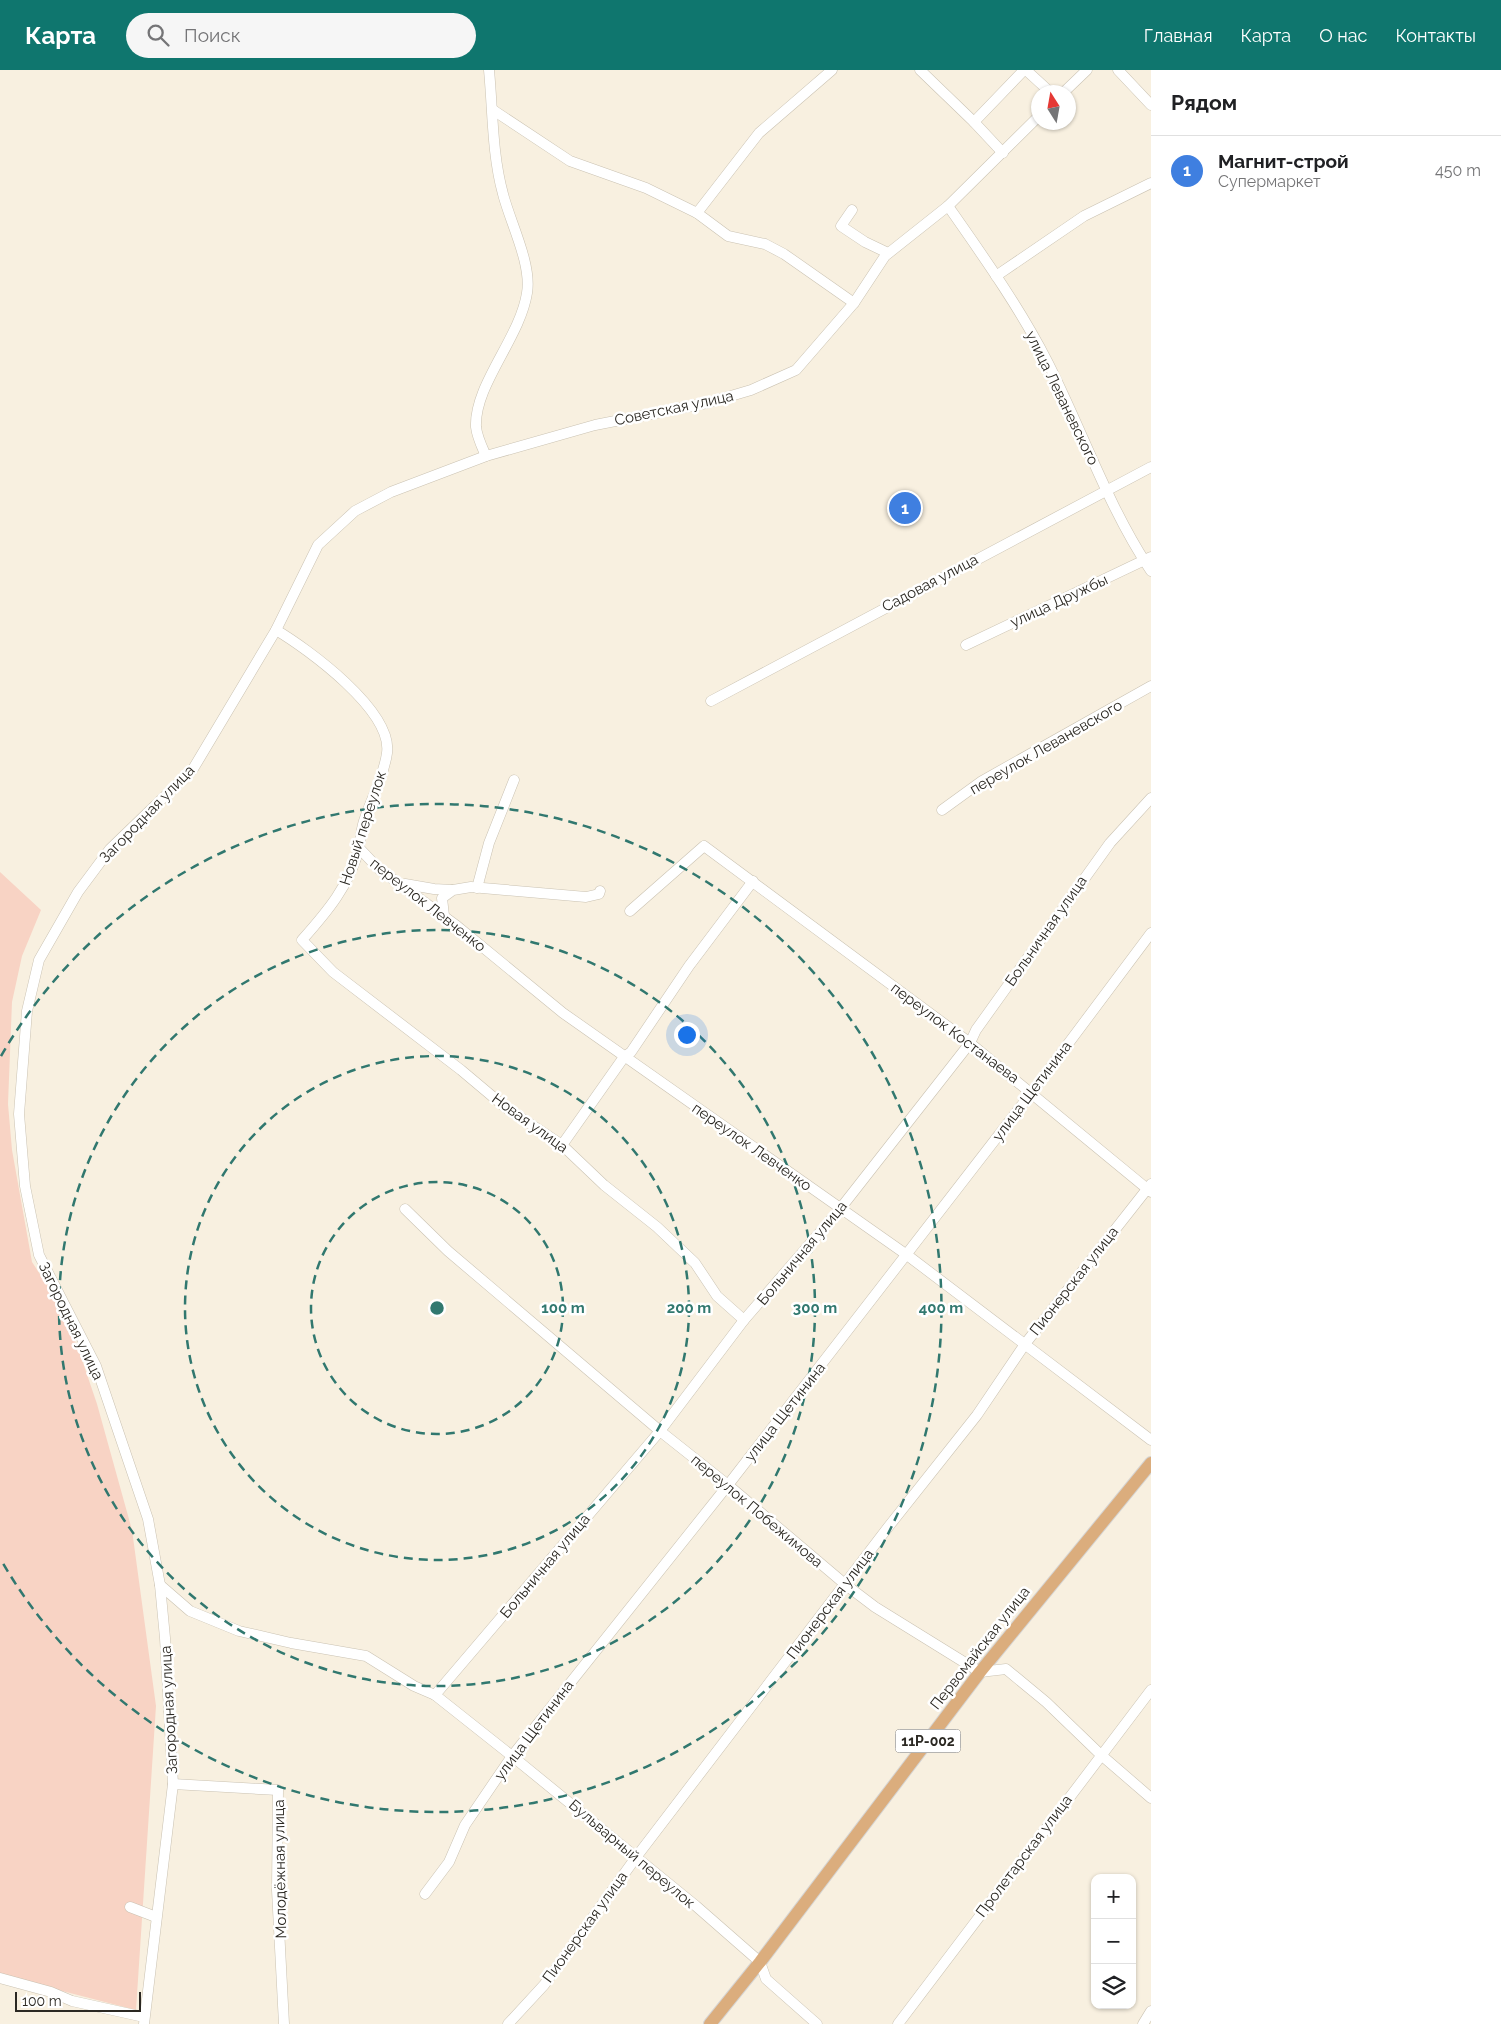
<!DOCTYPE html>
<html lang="ru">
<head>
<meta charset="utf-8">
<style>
  body { margin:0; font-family:Raleway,sans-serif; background:#f6f6f6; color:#202124 }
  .controls { position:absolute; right:15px; bottom:15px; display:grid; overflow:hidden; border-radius:10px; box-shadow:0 1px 4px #0004 }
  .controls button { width:45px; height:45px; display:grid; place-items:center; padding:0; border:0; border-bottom:1px solid #e0e0e0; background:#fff; color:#202124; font:25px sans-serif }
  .compass { position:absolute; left:1031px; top:15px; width:45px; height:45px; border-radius:50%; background:#fff; box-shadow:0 1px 4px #0004; rotate:349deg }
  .scale { position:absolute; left:15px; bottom:12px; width:126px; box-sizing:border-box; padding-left:5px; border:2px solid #2b2822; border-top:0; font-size:14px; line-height:18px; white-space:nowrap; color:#2b2822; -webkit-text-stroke:4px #fff; paint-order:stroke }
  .you { position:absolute; left:686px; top:964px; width:18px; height:18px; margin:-12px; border:4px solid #fff; border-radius:50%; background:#1a73e8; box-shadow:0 0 0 8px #1a73e833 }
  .badge { display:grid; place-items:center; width:32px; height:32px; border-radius:50%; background:#0f766e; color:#fff; font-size:16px; font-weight:700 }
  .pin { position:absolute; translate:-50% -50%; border:2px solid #fff; box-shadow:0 1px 5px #0006 }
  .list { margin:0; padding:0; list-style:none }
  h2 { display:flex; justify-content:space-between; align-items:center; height:65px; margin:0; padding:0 20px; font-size:21px }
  h2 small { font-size:16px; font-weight:400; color:#757577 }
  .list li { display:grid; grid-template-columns:32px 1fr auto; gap:15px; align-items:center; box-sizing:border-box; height:70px; padding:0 20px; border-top:1px solid #e0e0e0 }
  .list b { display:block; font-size:19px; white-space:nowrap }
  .list p { margin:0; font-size:16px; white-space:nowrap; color:#757577 }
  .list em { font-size:16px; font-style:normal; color:#757577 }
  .icon { flex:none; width:28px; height:28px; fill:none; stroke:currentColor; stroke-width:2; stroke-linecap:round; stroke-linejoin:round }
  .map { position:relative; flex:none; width:1151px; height:1954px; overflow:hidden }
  header { display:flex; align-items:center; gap:30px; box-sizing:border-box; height:70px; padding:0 25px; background:#0f766e; color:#fff }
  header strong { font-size:24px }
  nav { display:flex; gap:28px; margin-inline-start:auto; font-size:18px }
  .search { width:350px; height:45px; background:#f6f6f6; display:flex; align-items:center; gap:12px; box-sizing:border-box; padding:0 18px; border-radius:28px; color:#757577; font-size:19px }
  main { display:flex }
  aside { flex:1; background:#fff }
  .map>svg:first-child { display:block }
  .green { fill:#f8d3c4 }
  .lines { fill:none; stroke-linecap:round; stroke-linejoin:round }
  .minor-casing { stroke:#cac2b2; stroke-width:11 }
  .major-casing { stroke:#d5d4d3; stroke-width:14 }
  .minor { stroke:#fff; stroke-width:10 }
  .major { stroke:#dbad7d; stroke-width:12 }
  .ring { fill:none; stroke:#31786f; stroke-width:2.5; stroke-dasharray:9 6 }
  .labels { text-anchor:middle; stroke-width:5; stroke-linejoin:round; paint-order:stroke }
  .shield { fill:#fff; stroke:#6b6864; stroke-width:1 }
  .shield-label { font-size:14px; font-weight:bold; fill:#2b2822 }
  .street-label { font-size:15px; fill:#2b2822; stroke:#fff }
  .centre { fill:#31786f; stroke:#fff; stroke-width:2.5 }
  .ring-label { font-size:15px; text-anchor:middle; font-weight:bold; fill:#31786f; stroke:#fff; stroke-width:5; stroke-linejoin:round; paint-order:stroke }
</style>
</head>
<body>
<header>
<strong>Карта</strong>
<div class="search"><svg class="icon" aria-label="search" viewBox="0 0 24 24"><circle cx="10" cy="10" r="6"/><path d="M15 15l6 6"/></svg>Поиск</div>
<nav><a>Главная</a><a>Карта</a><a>О нас</a><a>Контакты</a></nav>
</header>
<main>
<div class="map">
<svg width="1151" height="1954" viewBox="0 0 1151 1954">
  <rect width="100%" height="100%" fill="#f8f0e0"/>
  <path class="green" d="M0,802L41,840L22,886L12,932L8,1034L12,1080L32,1192L51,1221L78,1278L97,1334L132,1460L156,1636L136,1940L0,1905Z"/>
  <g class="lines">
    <defs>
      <g id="minor">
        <path d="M920,0L974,52L1003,83"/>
        <path d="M1026,0L1050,22"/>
        <path d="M1118,0L1151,35"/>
        <path d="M1064,22L1087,0"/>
        <path d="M493,40L570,91L646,118L697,143L728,166L765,174L784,184L854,233"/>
        <path d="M974,52L1024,0"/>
        <path d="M948,136C983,186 1020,238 1048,293C1083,362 1108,437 1151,501"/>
        <path d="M852,140L841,156L865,172L888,183"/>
        <path d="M697,143L759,63L832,0"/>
        <path d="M996,206L1084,146L1151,113"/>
        <path d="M486,386C482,377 477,367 476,357C474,315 520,268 527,223C532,194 510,152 503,124C492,84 493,42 489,0"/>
        <path d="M276,560C308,579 393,641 387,683C384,706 371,729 364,751C361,760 361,769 359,777C351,814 326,843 302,870L333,902L461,1000L505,1037L562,1075L604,1115L657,1157L695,1193L717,1226L744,1250"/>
        <path d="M966,575L1151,487"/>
        <path d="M711,631L1151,397"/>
        <path d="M942,740L982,711L1151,616"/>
        <path d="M359,778L379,799L457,856L563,943L907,1185L1151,1370"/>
        <path d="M405,814L434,819L452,820"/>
        <path d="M477,818L489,773L514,710"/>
        <path d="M630,841L704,776L970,973L1151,1122"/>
        <path d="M444,846L442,828L453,820L471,817L586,827L599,824L600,821"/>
        <path d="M562,1075L624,987L631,982L689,896L753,811"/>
        <path d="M405,1139L448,1181L660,1361L728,1415L846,1515L875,1537L980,1602L1006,1599L1046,1632L1100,1684L1151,1728"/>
        <path d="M160,1515L190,1541L239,1561L291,1573L366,1586L414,1616L435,1625L512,1686L696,1836L760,1892L766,1909L817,1954"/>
        <path d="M435,1625L660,1361L744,1250L840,1139L970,973L976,960L1110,773L1151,728"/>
        <path d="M173,1714L278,1720L277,1820L284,1954"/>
        <path d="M425,1824L449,1792L465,1755L512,1686L728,1415L1032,1022L1151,863"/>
        <path d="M130,1837L156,1847"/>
        <path d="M0,1908L51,1922L72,1931L144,1947"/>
        <path d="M144,1954L173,1714L165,1568L160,1515L148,1449L96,1296L39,1185L25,1116L19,1044L27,941L39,890L78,822L110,779L193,699L276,560L318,475L355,441L391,422L486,386L595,355L707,333L751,320L796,300L854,233L885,186L948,136L1038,47"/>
        <path d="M508,1954L544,1915L637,1786L889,1456L977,1345L1025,1274L1151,1114"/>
        <path d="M898,1954L1151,1620"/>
        <path d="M1143,1954L1151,1941"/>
      </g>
      <path id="major" d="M710,1954L760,1892L980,1602L1151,1393"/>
    </defs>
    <use href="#minor" class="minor-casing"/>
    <use href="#major" class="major-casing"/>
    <use href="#minor" class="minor"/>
    <use href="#major" class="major"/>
  </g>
  <g class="ring">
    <circle cx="437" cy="1238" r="126"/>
    <circle cx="437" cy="1238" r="252"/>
    <circle cx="437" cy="1238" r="378"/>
    <path d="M1 986A504 504 0 1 1 1 1490"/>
  </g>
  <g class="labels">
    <rect class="shield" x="895.5" y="1659.5" width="65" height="23" rx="4"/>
    <g class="shield-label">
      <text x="928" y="1676">11Р-002</text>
    </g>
    <g class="street-label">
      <text transform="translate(1062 328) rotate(64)" y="5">улица Леваневского</text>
      <text transform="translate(674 338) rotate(-12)" y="5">Советская улица</text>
      <text transform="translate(930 513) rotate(-28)" y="5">Садовая улица</text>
      <text transform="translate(1059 531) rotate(-25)" y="5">улица Дружбы</text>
      <text transform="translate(1046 677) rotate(-30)" y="5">переулок Леваневского</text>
      <text transform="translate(147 744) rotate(-46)" y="5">Загородная улица</text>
      <text transform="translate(363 758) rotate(-72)" y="5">Новый переулок</text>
      <text transform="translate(428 835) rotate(38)" y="5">переулок Левченко</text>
      <text transform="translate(1046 861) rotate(-55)" y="5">Больничная улица</text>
      <text transform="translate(955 963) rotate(37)" y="5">переулок Костанаева</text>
      <text transform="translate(1032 1021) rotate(-53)" y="5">улица Щетинина</text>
      <text transform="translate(530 1053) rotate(36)" y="5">Новая улица</text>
      <text transform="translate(752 1077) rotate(35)" y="5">переулок Левченко</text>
      <text transform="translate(802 1183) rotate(-50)" y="5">Больничная улица</text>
      <text transform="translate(1074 1211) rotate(-52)" y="5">Пионерская улица</text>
      <text transform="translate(71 1251) rotate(64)" y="5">Загородная улица</text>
      <text transform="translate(785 1342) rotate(-52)" y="5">улица Щетинина</text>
      <text transform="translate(757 1441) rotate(40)" y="5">переулок Побежимова</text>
      <text transform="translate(545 1496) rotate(-50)" y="5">Больничная улица</text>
      <text transform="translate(830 1534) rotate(-53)" y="5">Пионерская улица</text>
      <text transform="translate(980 1578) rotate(-52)" y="5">Первомайская улица</text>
      <text transform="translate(169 1640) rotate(-93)" y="5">Загородная улица</text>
      <text transform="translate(534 1660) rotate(-53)" y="5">улица Щетинина</text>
      <text transform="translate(632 1784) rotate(40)" y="5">Бульварный переулок</text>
      <text transform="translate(1024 1786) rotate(-53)" y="5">Пролетарская улица</text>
      <text transform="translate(280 1799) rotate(-91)" y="5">Молодёжная улица</text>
      <text transform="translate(585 1857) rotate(-54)" y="5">Пионерская улица</text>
    </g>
  </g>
  <circle cx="437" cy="1238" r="8" class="centre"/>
  <g class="ring-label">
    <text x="563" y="1243">100 m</text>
    <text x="689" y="1243">200 m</text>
    <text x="815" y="1243">300 m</text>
    <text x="941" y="1243">400 m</text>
  </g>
</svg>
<div class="controls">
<button>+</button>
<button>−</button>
<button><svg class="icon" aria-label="layers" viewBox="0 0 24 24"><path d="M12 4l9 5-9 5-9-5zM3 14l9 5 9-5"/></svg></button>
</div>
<svg class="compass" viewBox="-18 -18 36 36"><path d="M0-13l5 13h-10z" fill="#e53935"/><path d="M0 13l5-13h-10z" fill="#757577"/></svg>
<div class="scale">100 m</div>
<div class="you"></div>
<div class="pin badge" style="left:905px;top:438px;background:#3f7fe0">1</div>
</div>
<aside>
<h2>Рядом<small></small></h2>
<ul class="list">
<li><span class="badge" style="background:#3f7fe0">1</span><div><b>Магнит-строй</b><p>Супермаркет</p></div><em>450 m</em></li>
</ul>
</aside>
</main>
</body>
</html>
